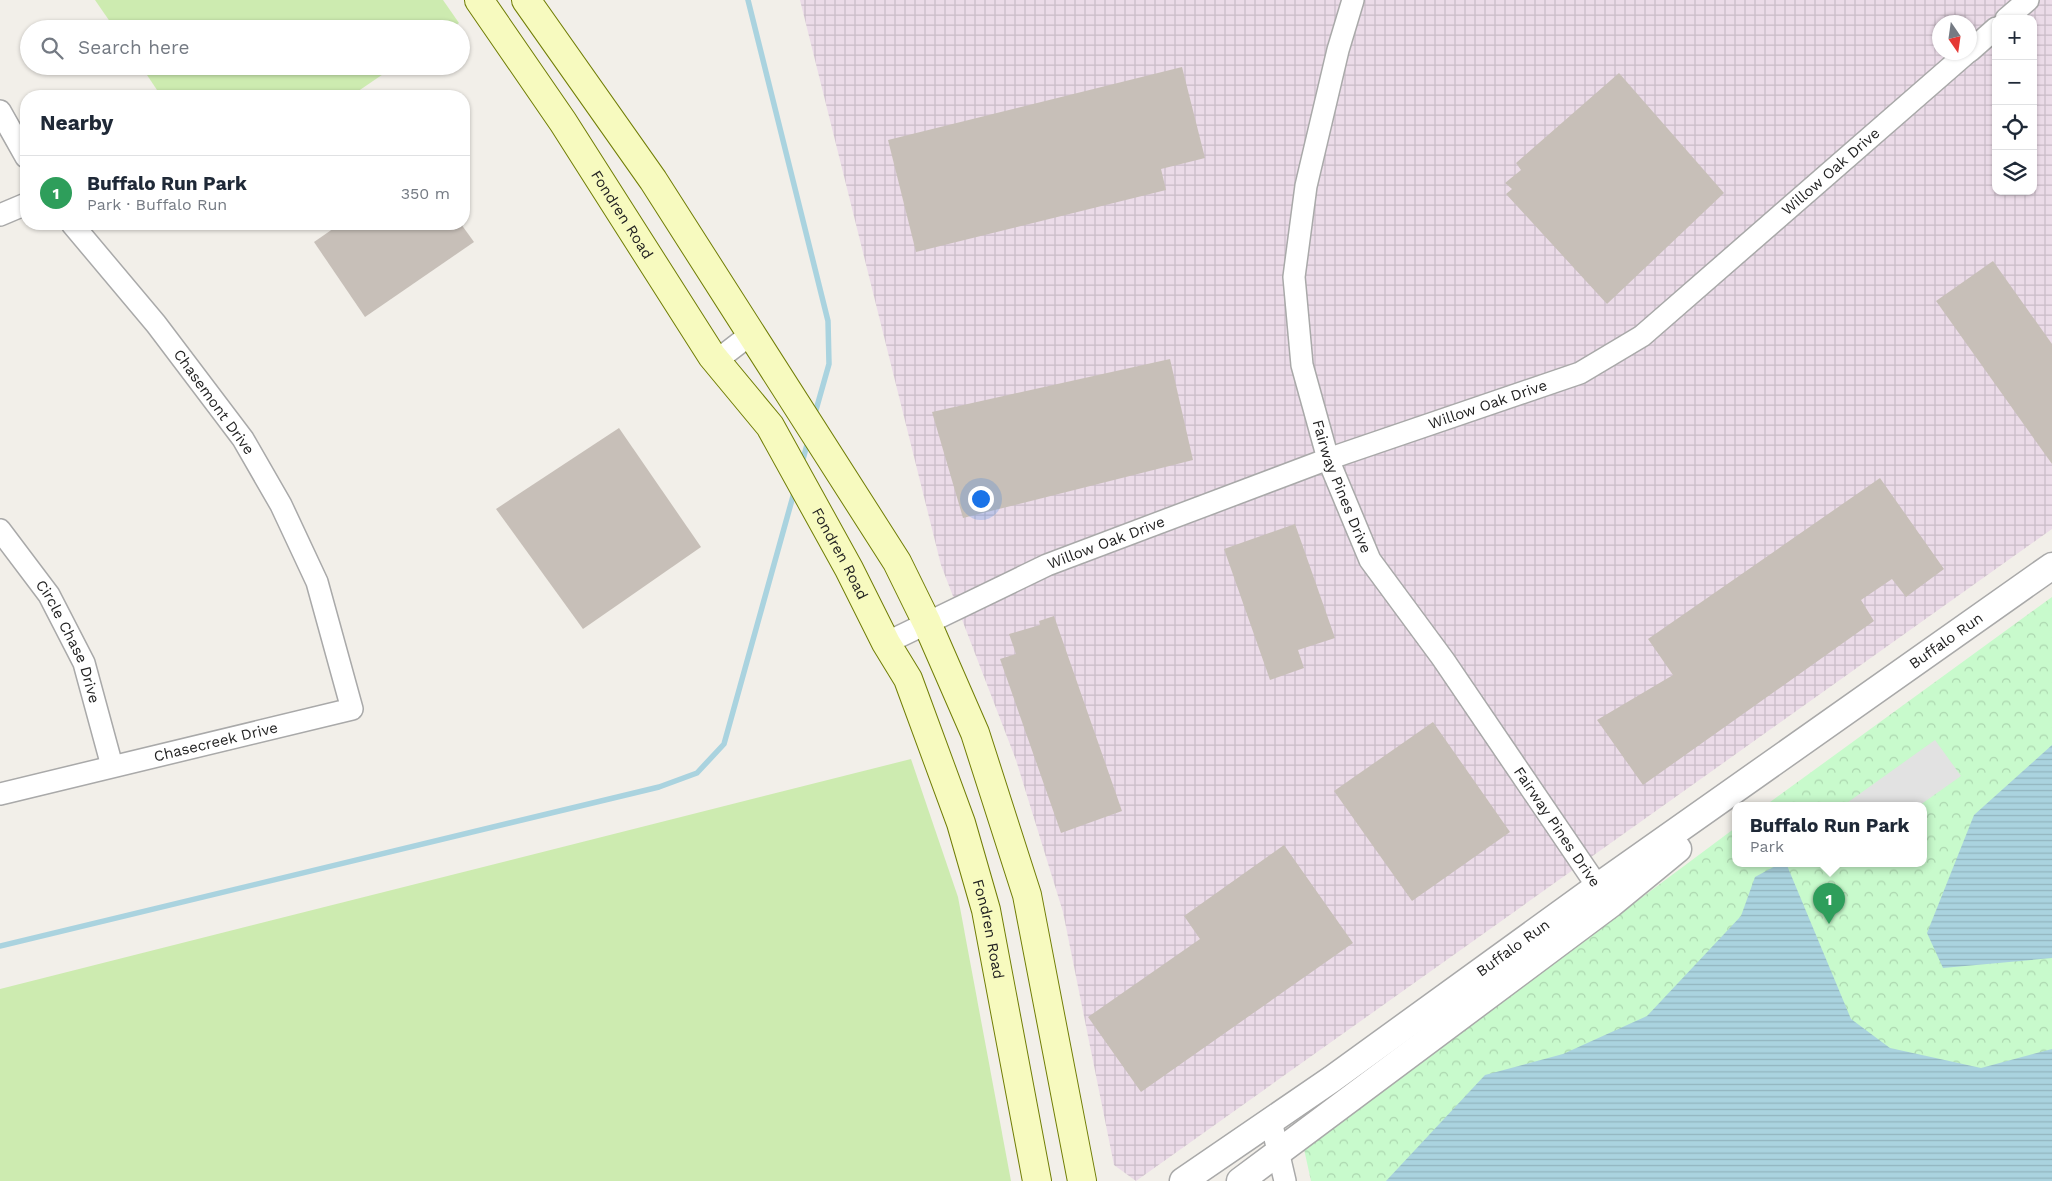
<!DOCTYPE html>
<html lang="en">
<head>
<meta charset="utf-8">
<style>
  body { margin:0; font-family:"Work Sans",sans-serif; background:#f6f6f7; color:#1f2937 }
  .controls { position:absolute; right:15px; top:15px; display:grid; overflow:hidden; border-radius:10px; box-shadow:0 1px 4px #0004 }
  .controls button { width:45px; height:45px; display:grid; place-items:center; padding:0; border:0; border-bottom:1px solid #e0e1e3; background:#fff; color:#1f2937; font:25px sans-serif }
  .compass { position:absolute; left:1932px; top:15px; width:45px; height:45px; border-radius:50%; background:#fff; box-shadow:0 1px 4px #0004; rotate:167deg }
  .you { position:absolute; left:980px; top:498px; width:18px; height:18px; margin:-12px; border:4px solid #fff; border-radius:50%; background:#1a73e8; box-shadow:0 0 0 8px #1a73e833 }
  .badge { display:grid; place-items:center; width:32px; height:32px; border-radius:50%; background:#111827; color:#fff; font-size:16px; font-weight:700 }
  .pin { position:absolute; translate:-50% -41px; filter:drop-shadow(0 1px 2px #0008) }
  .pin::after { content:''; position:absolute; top:26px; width:18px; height:15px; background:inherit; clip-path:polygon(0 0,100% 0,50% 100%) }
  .popup { position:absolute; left:1732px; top:802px; width:195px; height:65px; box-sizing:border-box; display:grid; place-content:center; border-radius:10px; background:#fff; filter:drop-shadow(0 1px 4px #0005); font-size:16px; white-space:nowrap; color:#747a83 }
  .popup b { font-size:19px; color:#1f2937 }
  .popup::after { content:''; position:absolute; left:50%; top:100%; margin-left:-10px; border:10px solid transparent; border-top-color:#fff }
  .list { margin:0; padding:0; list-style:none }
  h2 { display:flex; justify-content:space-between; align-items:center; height:65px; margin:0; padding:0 20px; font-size:21px }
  h2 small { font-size:16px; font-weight:400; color:#747a83 }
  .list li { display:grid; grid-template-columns:32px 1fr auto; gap:15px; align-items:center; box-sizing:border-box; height:75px; padding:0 20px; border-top:1px solid #e0e1e3 }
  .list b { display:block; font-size:19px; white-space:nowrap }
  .list p { margin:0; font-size:16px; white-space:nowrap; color:#747a83 }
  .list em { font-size:16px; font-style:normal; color:#747a83 }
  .icon { flex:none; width:28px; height:28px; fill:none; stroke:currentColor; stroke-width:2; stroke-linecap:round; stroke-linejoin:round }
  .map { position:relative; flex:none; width:2052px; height:1181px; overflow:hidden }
  .search { position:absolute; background:#fff; box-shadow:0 1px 4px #0004; left:20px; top:20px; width:450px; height:55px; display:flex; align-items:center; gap:12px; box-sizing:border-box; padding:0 18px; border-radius:28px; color:#747a83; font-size:19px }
  .panel { position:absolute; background:#fff; box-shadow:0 1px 4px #0004; left:20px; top:90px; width:450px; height:140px; border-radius:20px }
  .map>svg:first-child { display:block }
  .industrial { fill:url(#industrial-grid); fill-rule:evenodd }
  .grass { fill:#cdebb0 }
  .park { fill:url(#park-crowns) }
  .parking { fill:#e2e2e2 }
  .water { fill:url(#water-rules) }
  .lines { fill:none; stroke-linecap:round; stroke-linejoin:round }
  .stream { stroke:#aad3df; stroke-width:5.5 }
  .building { fill:#c7bfb8 }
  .minor-casing { stroke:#a9a9a9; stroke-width:24 }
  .tertiary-casing { stroke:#a9a9a9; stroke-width:29 }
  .secondary-casing { stroke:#707d05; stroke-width:30 }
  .minor { stroke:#fff; stroke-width:21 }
  .tertiary { stroke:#fff; stroke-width:26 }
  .secondary { stroke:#f7fabf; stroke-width:28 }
  .labels { text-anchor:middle; stroke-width:4; stroke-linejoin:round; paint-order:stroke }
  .street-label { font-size:15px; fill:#222; stroke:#fff }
</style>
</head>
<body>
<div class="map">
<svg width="2052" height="1181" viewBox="0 0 2052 1181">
  <defs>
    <pattern id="industrial-grid" width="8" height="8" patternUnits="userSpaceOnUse" patternTransform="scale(1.25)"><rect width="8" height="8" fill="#ebdbe8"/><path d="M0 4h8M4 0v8" fill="none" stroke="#c9bcc7"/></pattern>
    <pattern id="park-crowns" width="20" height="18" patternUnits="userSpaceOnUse" patternTransform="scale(1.25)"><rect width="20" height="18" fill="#c8facc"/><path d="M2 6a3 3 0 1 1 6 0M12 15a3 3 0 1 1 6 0" fill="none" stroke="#acd6af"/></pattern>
    <pattern id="water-rules" width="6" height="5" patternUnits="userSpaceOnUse" patternTransform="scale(1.25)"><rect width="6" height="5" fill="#aad3df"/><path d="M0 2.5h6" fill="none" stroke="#92b5bf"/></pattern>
  </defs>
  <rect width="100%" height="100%" fill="#f2efe9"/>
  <path class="industrial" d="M800,0H2052V529L1136,1181L1114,1165L1063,912L1016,760L941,565ZM1996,19H2033V191H1996ZM1940,22H1970V52H1940Z"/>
  <g class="grass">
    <path d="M95,0H443L459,23L451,29H115Z"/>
    <path d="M141,66H395L351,96H161Z"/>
    <path d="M911,759L958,897L1011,1181H0V989Z"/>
  </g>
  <path class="park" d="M2052,597V1181H1311L1304,1149L1735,828V863H1923V805H1766Z"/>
  <path class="parking" d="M1935,740L1961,776L1920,805H1844Z"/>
  <g class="water">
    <path d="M2052,745V958L1943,968L1927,933L1974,815Z"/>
    <path d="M1781,863H1786L1851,1019L1890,1048L1981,1068L2052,1049V1181H1386L1485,1075L1563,1054L1647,1016L1741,916L1755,877Z"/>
  </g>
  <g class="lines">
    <g class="stream">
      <path d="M748,0L828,321L829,364L814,417"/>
      <path d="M802,463L808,441"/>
      <path d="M0,946L659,787L697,773L724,744L795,489"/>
    </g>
  </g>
  <g class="building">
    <path d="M1182,67L1205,158L1161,169L1166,190L916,252L888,140Z"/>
    <path d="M1619,73L1724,193L1607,304L1506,194L1512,189L1505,183L1521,170L1516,163Z"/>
    <path d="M340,224H461L474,242L365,317L314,242Z"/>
    <path d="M1993,261L2052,344V464L1936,301Z"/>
    <path d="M1170,359L1193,460L963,518L932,412Z"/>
    <path d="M619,428L701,547L583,629L496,509Z"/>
    <path d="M1880,478L1944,569L1906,597L1892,579L1861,600L1874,621L1643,785L1597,720L1673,675L1648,639Z"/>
    <path d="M1295,524L1335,638L1298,650L1304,668L1270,680L1224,549Z"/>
    <path d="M1054,616L1122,811L1061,833L1000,659L1016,654L1009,634L1040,625L1039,621Z"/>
    <path d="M1433,722L1510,832L1412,901L1334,791Z"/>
    <path d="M1284,845L1353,943L1141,1092L1088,1017L1200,939L1184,916Z"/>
  </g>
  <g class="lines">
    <defs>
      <g id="minor">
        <path id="s1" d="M1353,0L1338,50L1306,186L1294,277L1302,365L1328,459L1370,560L1443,659L1606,899"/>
        <path d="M2006,19L2028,0"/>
        <path d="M1970,51L1996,28"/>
        <path d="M0,111L26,157"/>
        <path d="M0,215L26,204"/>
        <path d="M716,361L751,334"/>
        <path id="s2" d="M0,530L49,595L84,663L112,766"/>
        <path id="s3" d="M886,643L1047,565L1328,459L1580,373L1642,336L1968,52"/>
        <path id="s4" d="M0,794L352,709L317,582L281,505L243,439L156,324L72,224"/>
        <path d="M1271,1121L1285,1181"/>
      </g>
      <g id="tertiary">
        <path id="s5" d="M1183,1181L1332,1079L1597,887L2052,566"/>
        <path d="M1240,1181L1611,904L1678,849"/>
      </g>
      <g id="secondary">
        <path id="s6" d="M479,0L563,122L712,356L770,426L849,569L886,643L908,679L961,823L986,910L1037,1181"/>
        <path d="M526,0L653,180L897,562L927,623L975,733L1027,895L1082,1181"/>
      </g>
    </defs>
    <use href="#minor" class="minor-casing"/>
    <use href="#tertiary" class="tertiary-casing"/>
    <use href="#secondary" class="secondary-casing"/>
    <use href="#minor" class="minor"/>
    <use href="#tertiary" class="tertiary"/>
    <use href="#secondary" class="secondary"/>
  </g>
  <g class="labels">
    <g class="street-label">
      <text dy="5" stroke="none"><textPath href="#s3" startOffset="1068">Willow Oak Drive</textPath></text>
      <text dy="5" stroke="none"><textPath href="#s6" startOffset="258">Fondren Road</textPath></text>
      <text transform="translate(214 402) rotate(54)" y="5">Chasemont Drive</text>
      <text dy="5" stroke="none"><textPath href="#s3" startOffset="648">Willow Oak Drive</textPath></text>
      <text dy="5" stroke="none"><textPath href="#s1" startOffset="500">Fairway Pines Drive</textPath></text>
      <text dy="5" stroke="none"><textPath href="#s3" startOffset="242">Willow Oak Drive</textPath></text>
      <text dy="5" stroke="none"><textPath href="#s6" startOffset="662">Fondren Road</textPath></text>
      <text dy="5" stroke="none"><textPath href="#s5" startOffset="935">Buffalo Run</textPath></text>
      <text dy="5" stroke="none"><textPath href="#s2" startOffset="132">Circle Chase Drive</textPath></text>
      <text dy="5" stroke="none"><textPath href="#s4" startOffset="222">Chasecreek Drive</textPath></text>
      <text dy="5" stroke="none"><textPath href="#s1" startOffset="905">Fairway Pines Drive</textPath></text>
      <text dy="5" stroke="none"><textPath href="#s6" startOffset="1068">Fondren Road</textPath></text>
      <text dy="5" stroke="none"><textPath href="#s5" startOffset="404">Buffalo Run</textPath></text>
    </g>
  </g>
</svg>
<div class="controls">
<button>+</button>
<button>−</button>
<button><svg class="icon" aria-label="locate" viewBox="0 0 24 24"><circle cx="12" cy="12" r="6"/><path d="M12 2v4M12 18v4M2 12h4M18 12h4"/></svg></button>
<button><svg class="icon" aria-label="layers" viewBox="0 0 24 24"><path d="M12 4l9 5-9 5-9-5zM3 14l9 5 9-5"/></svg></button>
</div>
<svg class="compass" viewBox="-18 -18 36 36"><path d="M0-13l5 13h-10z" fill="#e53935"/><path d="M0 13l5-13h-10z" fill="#747a83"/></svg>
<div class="you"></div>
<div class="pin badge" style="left:1829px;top:924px;background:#2e9e5b">1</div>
<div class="popup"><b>Buffalo Run Park</b>Park</div>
<div class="search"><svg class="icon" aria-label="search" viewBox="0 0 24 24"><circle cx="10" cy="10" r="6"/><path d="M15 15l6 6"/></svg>Search here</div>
<section class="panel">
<h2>Nearby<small></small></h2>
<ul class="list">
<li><span class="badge" style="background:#2e9e5b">1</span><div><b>Buffalo Run Park</b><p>Park · Buffalo Run</p></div><em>350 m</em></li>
</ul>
</section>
</div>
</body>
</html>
